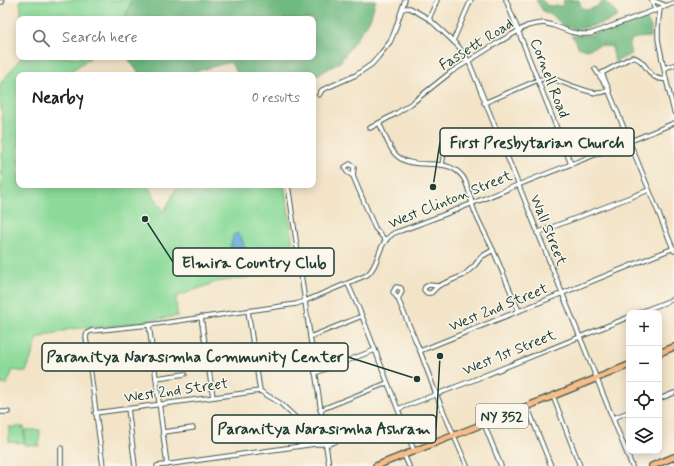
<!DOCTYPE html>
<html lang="en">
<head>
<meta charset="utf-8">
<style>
  body { margin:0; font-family:Mynerve,sans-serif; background:#f2f2f2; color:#202124 }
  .controls { position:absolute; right:12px; bottom:12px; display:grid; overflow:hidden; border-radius:8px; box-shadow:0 2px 10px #0003 }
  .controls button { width:36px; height:36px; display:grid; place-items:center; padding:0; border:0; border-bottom:1px solid #e0e0e0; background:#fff; color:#202124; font:20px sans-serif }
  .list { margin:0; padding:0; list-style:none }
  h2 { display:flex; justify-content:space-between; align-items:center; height:52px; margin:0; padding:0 16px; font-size:17px }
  h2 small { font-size:13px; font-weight:400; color:#757577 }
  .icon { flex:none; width:22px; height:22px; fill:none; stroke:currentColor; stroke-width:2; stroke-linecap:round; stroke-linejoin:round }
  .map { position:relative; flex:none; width:674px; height:466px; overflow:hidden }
  .search { position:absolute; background:#fff; box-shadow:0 2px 10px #0003; left:16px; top:16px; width:300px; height:44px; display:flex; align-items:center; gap:10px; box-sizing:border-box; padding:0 14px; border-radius:8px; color:#757577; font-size:15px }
  .panel { position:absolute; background:#fff; box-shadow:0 2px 10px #0003; left:16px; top:72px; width:300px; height:116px; border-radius:8px }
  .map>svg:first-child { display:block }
  .green { fill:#8bda99; stroke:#558c66 }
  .forest { fill:#70ba81; stroke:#487c5a }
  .water { fill:#5fa7d6; stroke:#3f7285 }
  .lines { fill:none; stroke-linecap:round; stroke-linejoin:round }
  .minor-casing { stroke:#3f564a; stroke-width:5.5 }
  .primary-casing { stroke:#3f564a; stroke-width:8 }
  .minor { stroke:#fff; stroke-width:3.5 }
  .primary { stroke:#f7bd88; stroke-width:5.5 }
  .labels { text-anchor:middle; stroke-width:3; stroke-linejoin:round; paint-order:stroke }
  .shield { fill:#fbf7ec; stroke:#61756b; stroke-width:1 }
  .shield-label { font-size:14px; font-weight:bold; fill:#1f3d34 }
  .street-label { font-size:15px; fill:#1f3d34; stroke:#fbf7ec }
  .leader { fill:none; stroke:#1f3d34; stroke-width:1.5 }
  .callout-dot { fill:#1f3d34; stroke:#fbf7ec; stroke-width:1.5 }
  .callout { fill:#fbf7ec; stroke:#1f3d34; stroke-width:1.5 }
  .callout-label { font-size:16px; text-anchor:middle; font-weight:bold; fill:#1f3d34 }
</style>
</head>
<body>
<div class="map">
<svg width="674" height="466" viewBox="0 0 674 466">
  <rect width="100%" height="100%" fill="#fbf7ec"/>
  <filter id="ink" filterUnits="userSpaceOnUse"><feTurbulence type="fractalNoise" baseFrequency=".025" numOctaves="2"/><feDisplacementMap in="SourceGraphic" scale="8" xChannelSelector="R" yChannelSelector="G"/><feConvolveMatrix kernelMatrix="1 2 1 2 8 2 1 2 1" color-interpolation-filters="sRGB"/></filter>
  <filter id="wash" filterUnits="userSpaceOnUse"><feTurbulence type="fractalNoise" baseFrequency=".012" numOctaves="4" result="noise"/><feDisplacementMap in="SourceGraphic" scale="16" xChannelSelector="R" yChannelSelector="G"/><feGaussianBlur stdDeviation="0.9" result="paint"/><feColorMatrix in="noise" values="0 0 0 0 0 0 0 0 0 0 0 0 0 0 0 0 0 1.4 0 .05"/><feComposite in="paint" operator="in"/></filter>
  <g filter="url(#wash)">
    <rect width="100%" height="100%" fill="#f3e4c8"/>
    <g class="green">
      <path d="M20,0H132L124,19H22Z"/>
      <path d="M22,57H91L71,71L73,75H19V185H147L164,212L178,185H284L291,226L294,268L263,275L216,282L176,297L177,316L115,326L70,329L38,338L26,372L13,370L7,384H0V226L3,127L0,99V84Z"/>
      <path d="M9,427H24V443L9,442Z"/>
      <path d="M25,430H40L39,446L25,445Z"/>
    </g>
    <g class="forest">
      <path d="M132,0H376L370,19L340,62L313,78V75H239L230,62L183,75H140L127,57H313V19H124Z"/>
      <path d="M536,0H542L548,6H562L564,0H579L581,7L587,10L596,7L604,1L610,6L618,16L609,21L592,26L579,29L565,27L553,16L543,11Z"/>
      <path d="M637,18H646L651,28L650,37L637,38L632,39L629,46L631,54L615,62L612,47L600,45L586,50L578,47L575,40L571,36L591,35Z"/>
    </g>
    <path class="water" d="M238,233C243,237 242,243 246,249C249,251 252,254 254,257C254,259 254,261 253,263C249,271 229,271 228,260C228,255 232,241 233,235Z"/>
  </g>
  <g filter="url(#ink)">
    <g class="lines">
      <defs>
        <g id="minor">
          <path d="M506,0L571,164"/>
          <path d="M652,0L667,6"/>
          <path d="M652,0L655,11"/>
          <path d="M0,2H2"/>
          <path d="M660,8L658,27V39L666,79L674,112"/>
          <path d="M403,9L406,8H410L429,19L453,41L459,47L469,62L632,466"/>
          <path d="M429,19L437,0"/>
          <path d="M453,41L471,0"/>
          <path d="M664,68L674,65"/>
          <path d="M595,69L605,84"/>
          <path d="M608,89L674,251"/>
          <path d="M319,95L322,90L356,75L372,64L378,57L390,42L394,33L405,0"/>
          <path d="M484,103L538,80L546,78H550C563,82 583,91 596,93C601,93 605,92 609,90L602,73L632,57C648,59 647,82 666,79"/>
          <path d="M379,123C384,132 389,149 396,155C415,173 446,154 463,177C468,184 469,194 472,203C473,208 475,212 477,217C482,228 488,239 493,250C502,270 510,291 519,311"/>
          <path d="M370,128L397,113L412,103L451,72L499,42L527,26L536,24L544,23L552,25L571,32L581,34H590L674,3"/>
          <path d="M350,164L354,167L353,176L347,172L345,167Z"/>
          <path d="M442,165L445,146L447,140"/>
          <path d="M353,176L375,228L385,240"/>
          <path d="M288,185L329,466"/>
          <path d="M537,233L649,190"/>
          <path d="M348,284L362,316L414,451"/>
          <path d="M429,285L438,286L431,293H427L424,290L425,287Z"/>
          <path d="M438,286L464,275L475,265L481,257L493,250"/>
          <path d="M396,287L401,288L402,292L398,299L393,292Z"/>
          <path d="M398,299L420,351L436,394L467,466"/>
          <path d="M248,311L260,391L280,403L295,417L310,433L315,444"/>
          <path d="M638,313L674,299"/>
          <path d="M201,317L213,397"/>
          <path d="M149,325L156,378L167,465"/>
          <path d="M310,337L362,316"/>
          <path d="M420,351L674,248"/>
          <path d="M153,353L177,349"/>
          <path d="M315,373L375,350"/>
          <path d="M156,378L185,374"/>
          <path d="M553,396L580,466"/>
          <path d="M659,399L674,393"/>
          <path d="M527,406L551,466"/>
          <path d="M128,408L135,466"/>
          <path d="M398,409L471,381L629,317"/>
          <path d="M320,410L387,383"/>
          <path d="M0,412H8"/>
          <path d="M95,413L260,391"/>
          <path d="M613,418L629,412"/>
          <path d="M484,424L501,466"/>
          <path d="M163,432L193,428"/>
          <path d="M61,448V466"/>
          <path d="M404,455L409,466"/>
          <path d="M103,466C97,423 92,380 86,337L87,333L91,331L149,325L296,304L305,301L367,275C381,263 376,244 394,233C436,219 477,201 518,185C570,164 623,145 674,123"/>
          <path d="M157,466L315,444H329L401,416"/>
        </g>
        <g id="primary">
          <path d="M659,353L674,347"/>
          <path d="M376,466C460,433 545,400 629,365"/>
          <path d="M652,466L674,457"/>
        </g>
      </defs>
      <use href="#minor" class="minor-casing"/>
      <use href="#primary" class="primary-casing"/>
      <use href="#minor" class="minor"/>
      <use href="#primary" class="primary"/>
    </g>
  </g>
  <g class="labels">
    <rect class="shield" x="476" y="404" width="52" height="24" rx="3"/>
    <g class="shield-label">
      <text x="502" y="421">NY 352</text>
    </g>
    <g class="street-label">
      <text transform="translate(476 44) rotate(-32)" y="5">Fassett Road</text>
      <text transform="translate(550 78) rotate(69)" y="5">Cornell Road</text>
      <text transform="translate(450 199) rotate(-22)" y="5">West Clinton Street</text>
      <text transform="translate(549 230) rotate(68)" y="5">Wall Street</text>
      <text transform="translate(498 307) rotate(-22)" y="5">West 2nd Street</text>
      <text transform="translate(509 352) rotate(-22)" y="5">West 1st Street</text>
      <text transform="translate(176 390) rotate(-8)" y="5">West 2nd Street</text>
    </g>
  </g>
  <path class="leader" d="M433 187L440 142M145 219L173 262M417 379L348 357M440 356L436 429"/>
  <g class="callout-dot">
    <circle cx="433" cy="187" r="4"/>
    <circle cx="145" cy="219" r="4"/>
    <circle cx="417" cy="379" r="4"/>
    <circle cx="440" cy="356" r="4"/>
  </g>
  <g class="callout">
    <rect x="440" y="128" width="194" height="28" rx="4"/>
    <rect x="173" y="248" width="161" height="28" rx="4"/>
    <rect x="42" y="343" width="306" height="28" rx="4"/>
    <rect x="212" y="415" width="224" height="28" rx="4"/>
  </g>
  <g class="callout-label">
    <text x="537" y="148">First Presbytarian Church</text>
    <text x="254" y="268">Elmira Country Club</text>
    <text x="195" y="362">Paranitya Narasimha Community Center</text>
    <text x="324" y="434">Paranitya Narasimha Ashram</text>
  </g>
</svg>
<div class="controls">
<button>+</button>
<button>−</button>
<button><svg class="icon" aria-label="locate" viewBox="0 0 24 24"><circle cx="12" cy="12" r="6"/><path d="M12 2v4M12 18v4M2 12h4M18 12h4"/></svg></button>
<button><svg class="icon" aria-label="layers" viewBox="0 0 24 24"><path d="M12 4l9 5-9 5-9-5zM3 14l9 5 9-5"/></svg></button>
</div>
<div class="search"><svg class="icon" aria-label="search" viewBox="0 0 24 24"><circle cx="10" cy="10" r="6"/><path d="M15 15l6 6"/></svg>Search here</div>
<section class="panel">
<h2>Nearby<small>0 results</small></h2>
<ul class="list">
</ul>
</section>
</div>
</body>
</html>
